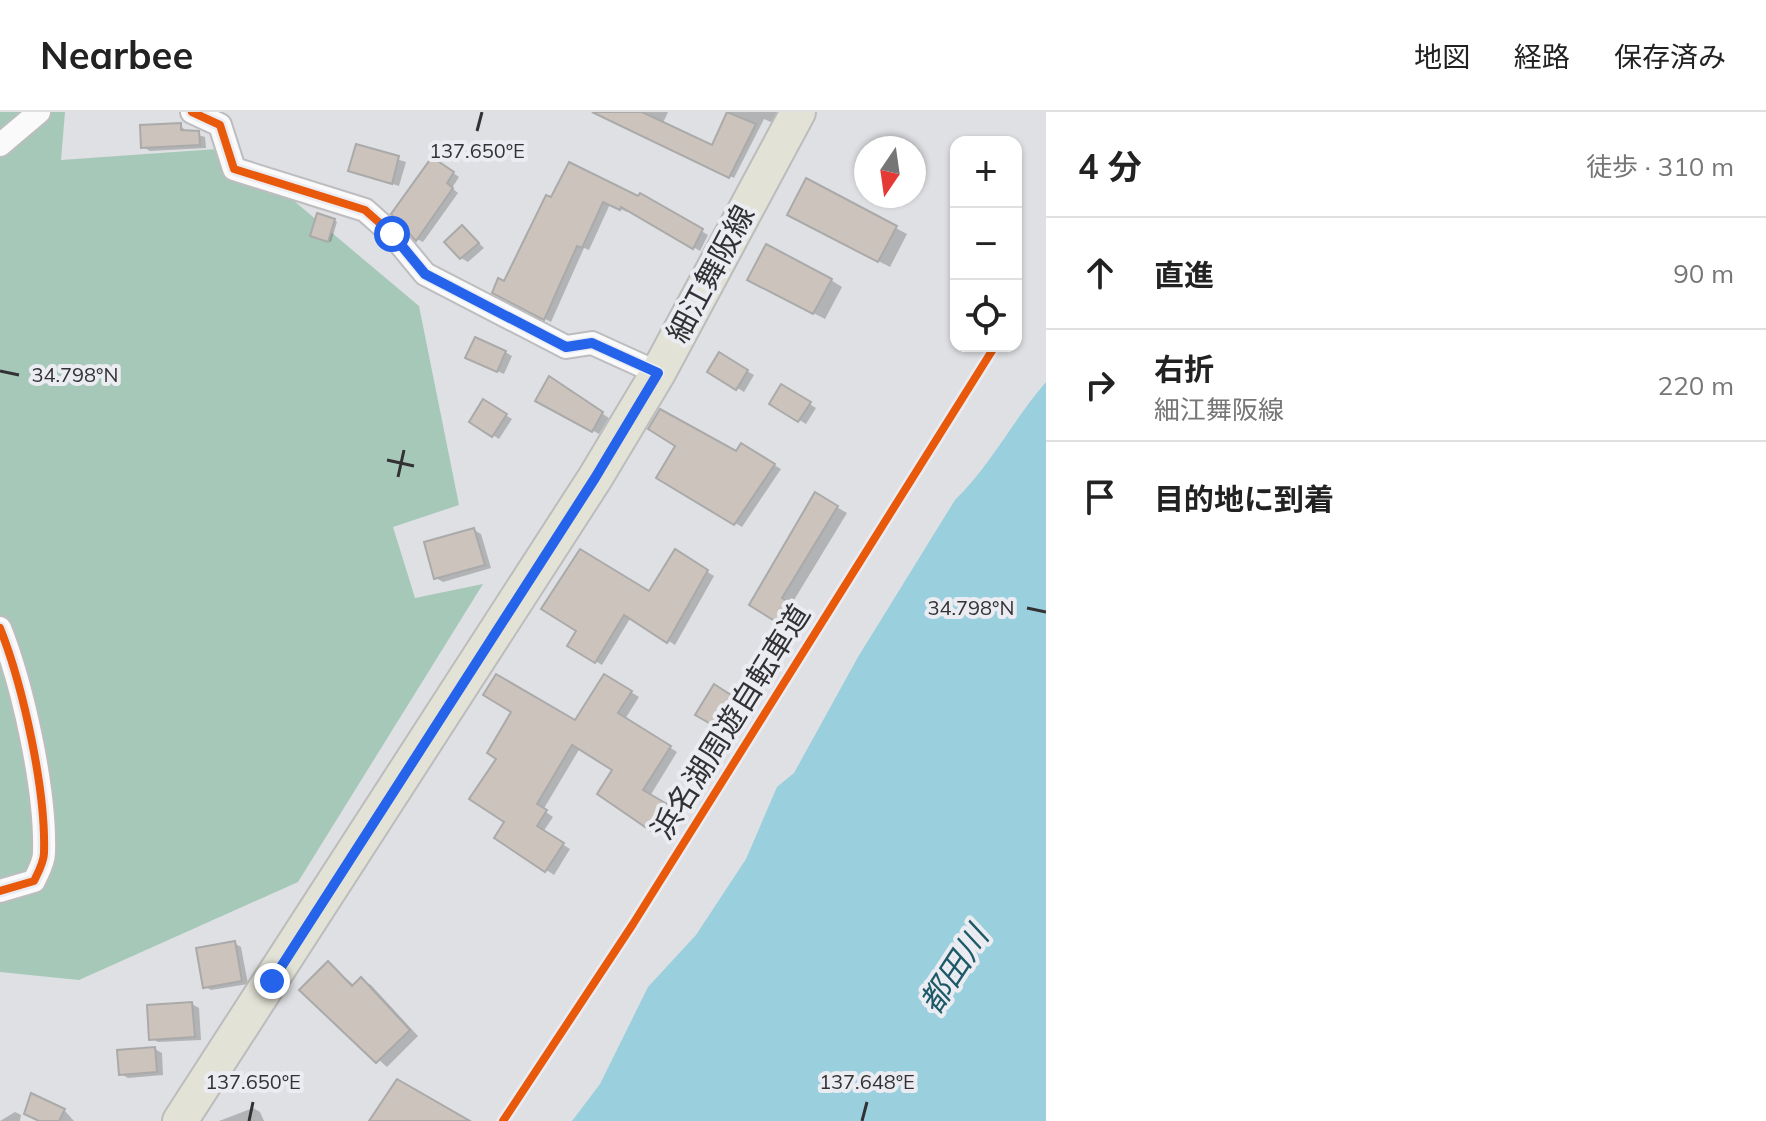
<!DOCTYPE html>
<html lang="ja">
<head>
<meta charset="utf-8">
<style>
  body { margin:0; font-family:Mulish,"Noto Sans JP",sans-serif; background:#f6f6f6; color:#222 }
  .controls { position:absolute; right:24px; top:24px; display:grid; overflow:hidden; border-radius:16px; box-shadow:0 2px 6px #0004 }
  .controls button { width:72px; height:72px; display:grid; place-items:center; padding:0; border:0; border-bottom:2px solid #e0e0e0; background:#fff; color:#222; font:40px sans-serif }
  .compass { position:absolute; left:854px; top:24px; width:72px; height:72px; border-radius:50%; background:#fff; box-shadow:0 2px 6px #0004; rotate:193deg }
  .stop { position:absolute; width:24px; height:24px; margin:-18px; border:6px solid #2563eb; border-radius:50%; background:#fff }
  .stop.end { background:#2563eb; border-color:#fff; box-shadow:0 2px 8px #0008 }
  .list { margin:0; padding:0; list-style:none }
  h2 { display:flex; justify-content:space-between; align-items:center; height:104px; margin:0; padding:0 32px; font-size:34px }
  h2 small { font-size:26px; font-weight:400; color:#767676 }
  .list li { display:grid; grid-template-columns:52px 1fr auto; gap:24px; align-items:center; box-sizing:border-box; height:112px; padding:0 32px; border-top:2px solid #e0e0e0 }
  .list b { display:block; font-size:30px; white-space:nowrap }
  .list p { margin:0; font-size:26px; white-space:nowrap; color:#767676 }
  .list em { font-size:26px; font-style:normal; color:#767676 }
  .icon { flex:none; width:44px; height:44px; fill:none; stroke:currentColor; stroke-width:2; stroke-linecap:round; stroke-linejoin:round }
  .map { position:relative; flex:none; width:1046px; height:1009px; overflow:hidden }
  header { display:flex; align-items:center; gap:48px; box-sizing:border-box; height:112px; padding:0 40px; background:#fff; border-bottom:2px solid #e0e0e0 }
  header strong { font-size:38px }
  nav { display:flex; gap:44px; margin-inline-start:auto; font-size:28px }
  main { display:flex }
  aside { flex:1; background:#fff }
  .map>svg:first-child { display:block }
  .forest { fill:#a6c8b9 }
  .water { fill:#9acfdd }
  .shadow { fill:#0003 }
  .building { fill:#ccc3bd; stroke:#aaa; stroke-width:2 }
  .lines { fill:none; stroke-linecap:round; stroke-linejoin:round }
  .minor-casing { stroke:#bdbdc0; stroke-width:26 }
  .primary-casing { stroke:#bcbcbd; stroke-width:38 }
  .minor { stroke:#fafafb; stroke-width:22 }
  .primary { stroke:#e3e2d6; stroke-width:34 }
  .cycleway-casing { stroke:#ebecf2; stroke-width:13 }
  .cycleway { stroke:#e8590c; stroke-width:8 }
  .route { stroke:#2563eb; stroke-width:10 }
  .ticks { fill:none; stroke:#323234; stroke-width:3 }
  .labels { text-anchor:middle; stroke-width:8; stroke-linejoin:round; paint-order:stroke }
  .street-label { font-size:30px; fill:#323234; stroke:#ebecf2 }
  .water-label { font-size:32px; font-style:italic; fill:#1c5a68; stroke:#ebecf2 }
  .ticks-label { font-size:20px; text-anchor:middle; fill:#323234; stroke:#ebecf2; stroke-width:8; stroke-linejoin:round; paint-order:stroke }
</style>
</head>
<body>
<header>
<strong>Nearbee</strong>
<nav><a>地図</a><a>経路</a><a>保存済み</a></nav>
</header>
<main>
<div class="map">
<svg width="1046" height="1009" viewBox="0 0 1046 1009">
  <rect width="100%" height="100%" fill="#dfe0e3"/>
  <path class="forest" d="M0,0H65L61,48L231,36L419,194L459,393L393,415L415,486L483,472L298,770L79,868L0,860Z"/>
  <path class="water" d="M1046,270V1009H572L600,972L648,875L696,823L746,747L777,675L794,661L858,545L955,388C991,353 1013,308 1046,270Z"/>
  <g class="shadow">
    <path d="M613,0H668L662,13L713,36L728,0H778L773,11L764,7L734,66L610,6Z"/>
    <path d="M180,13L187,20L205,25L206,36L150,39L143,35Z"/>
    <path d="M357,35L406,50L399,74L351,59Z"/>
    <path d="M439,51L459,65L452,76L458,81L423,130L417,127Z"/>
    <path d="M807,69L907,122L890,155L800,108Z"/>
    <path d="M641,84L708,123L700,139L628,97L627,100L610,92L589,138L584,136L551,210L495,180L505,172L547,85L639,87Z"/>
    <path d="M334,108L337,110L331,130L315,125Z"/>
    <path d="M463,116L484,136L468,150L461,146Z"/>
    <path d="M831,168L842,175L825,207L760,174Z"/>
    <path d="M505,240L512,244L504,262L474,249Z"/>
    <path d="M719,243L754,263L744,280L710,259Z"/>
    <path d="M550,267L609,306L599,322L538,288Z"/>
    <path d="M782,275L816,296L806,312L772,291Z"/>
    <path d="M484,290L512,307L499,327L471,309Z"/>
    <path d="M742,334L781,357L742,415L659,366L737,342Z"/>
    <path d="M816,383L847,401L791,493L799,498L789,514L752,492Z"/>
    <path d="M474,418L481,422L491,456L443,470L436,466Z"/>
    <path d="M675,440L714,464L675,533L631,505L602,553L569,533L649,482Z"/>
    <path d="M605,564L639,585L625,607L677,640L650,684L674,698L660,722L633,706L614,658L580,636L543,698L553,705L543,720L570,737L554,763L496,725Z"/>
    <path d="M715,575L740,591L723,617L698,602Z"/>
    <path d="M234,831L241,835L248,872L211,878L204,874Z"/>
    <path d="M328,851L355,874L361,868L371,873L418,924L387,955L301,878Z"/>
    <path d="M192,892L199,896L201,928L158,930L151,926Z"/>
    <path d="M155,937L162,941L163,963L128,966L121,962Z"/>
    <path d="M253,996L260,1000L264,1009H219Z"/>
    <path d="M64,998L74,1009H42Z"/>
    <path d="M15,1000L21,1003L20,1009H0Z"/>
  </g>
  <g class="building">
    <path d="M592,0H642L712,33L727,0L756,12L729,66Z"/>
    <path d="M181,11V18L199,19L200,33L141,36L140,13Z"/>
    <path d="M356,32L399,44L392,72L348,59Z"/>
    <path d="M432,45L454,60L447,71L453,76L416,129L391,102Z"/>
    <path d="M569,50L638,84L640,81L703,117L693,137L621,95L620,98L603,90L582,136L577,134L544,208L492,181L498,166L504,169L546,83L551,85Z"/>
    <path d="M806,66L897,114L878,150L787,103Z"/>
    <path d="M317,101L335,107L328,130L310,124Z"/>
    <path d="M462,113L479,131L460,147L444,130Z"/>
    <path d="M766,132L832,167L813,202L747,168Z"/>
    <path d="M475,225L506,239L497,260L465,246Z"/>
    <path d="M719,240L748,258L736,278L707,260Z"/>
    <path d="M549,264L603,300L592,320L535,289Z"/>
    <path d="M781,272L811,290L798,310L769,292Z"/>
    <path d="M483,287L507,302L492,325L469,310Z"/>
    <path d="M660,297L736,339L741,331L775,352L734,413L656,366L675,334L648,317Z"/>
    <path d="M815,380L838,394L782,486L790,491L778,511L749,493Z"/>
    <path d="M474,416L485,453L434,467L424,430Z"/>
    <path d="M580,437L649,479L675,437L708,458L667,531L624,503L595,551L567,534L576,519L541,497Z"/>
    <path d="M496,562L575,608L604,562L632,579L618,601L671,634L643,678L667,692L651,719L597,682L612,658L572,633L537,692L547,698L537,714L564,731L545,760L494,726L504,710L469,687L496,647L487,641L511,600L483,583Z"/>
    <path d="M714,572L734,585L716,615L695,603Z"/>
    <path d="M235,829L242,869L203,876L196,836Z"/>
    <path d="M328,849L352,874L361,865L410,918L376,951L299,878Z"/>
    <path d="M192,890L195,925L149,928L147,893Z"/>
    <path d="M155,935L157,960L119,963L117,938Z"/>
    <path d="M397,967L470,1009H369Z"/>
    <path d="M31,981L65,997L59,1009H39L24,1002Z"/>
  </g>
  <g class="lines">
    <defs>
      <g id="minor">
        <path d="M192,0L220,13L234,57L365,98L392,122L425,162L566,235L592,231L658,261"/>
        <path d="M0,33L39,0"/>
        <path d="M0,516C23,574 46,678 44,741C44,750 38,761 34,769L0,779"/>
      </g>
      <path id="primary" d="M180,1009L595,366L658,261L798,0"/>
    </defs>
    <use href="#minor" class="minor-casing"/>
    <use href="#primary" class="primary-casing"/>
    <use href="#minor" class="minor"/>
    <use href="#primary" class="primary"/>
    <defs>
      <g id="cycleway">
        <path d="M192,0L220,13L234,57L365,98L392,122L425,162L566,235L592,231L658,261"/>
        <path d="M0,516C23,574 46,678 44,741C44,750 38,761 34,769L0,779"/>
        <path d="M503,1009L633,812L995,234"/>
      </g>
    </defs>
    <use href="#cycleway" class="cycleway-casing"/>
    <use href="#cycleway" class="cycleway"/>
  </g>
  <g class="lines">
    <path class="route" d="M272,869L595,366L658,261L592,231L566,235L425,162L392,122"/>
  </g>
  <path class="ticks" d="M477,19L482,0M0,259L19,263M387,348L414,354M398,365L404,338M1027,496L1046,500M249,1009L253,990M862,1009L867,990"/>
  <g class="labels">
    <g class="street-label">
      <text transform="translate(711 162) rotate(-62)" y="10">細江舞阪線</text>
      <text transform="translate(731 610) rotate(-58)" y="10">浜名湖周遊自転車道</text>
    </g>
    <g class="water-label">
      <text transform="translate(954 858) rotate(-57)" y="11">都田川</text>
    </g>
  </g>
  <g class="ticks-label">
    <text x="477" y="46">137.650°E</text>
    <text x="75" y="270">34.798°N</text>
    <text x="971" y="503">34.798°N</text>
    <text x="253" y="977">137.650°E</text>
    <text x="867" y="977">137.648°E</text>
  </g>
</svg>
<div class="controls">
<button>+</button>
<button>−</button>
<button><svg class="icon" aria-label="locate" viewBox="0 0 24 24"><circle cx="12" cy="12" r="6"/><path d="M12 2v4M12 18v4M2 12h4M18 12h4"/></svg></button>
</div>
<svg class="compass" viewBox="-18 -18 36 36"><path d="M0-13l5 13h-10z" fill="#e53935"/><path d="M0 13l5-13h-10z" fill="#767676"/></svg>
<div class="stop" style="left:392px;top:122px"></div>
<div class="stop end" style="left:272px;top:869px"></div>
</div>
<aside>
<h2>4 分<small>徒歩 · 310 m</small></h2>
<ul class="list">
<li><svg class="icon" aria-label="ahead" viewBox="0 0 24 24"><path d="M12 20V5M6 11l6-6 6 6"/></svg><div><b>直進</b></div><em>90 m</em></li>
<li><svg class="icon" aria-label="right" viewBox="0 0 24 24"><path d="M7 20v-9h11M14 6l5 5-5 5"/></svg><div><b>右折</b><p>細江舞阪線</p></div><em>220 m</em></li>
<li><svg class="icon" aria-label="arrive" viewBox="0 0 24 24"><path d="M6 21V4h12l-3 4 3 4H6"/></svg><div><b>目的地に到着</b></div></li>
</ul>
</aside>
</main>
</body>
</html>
